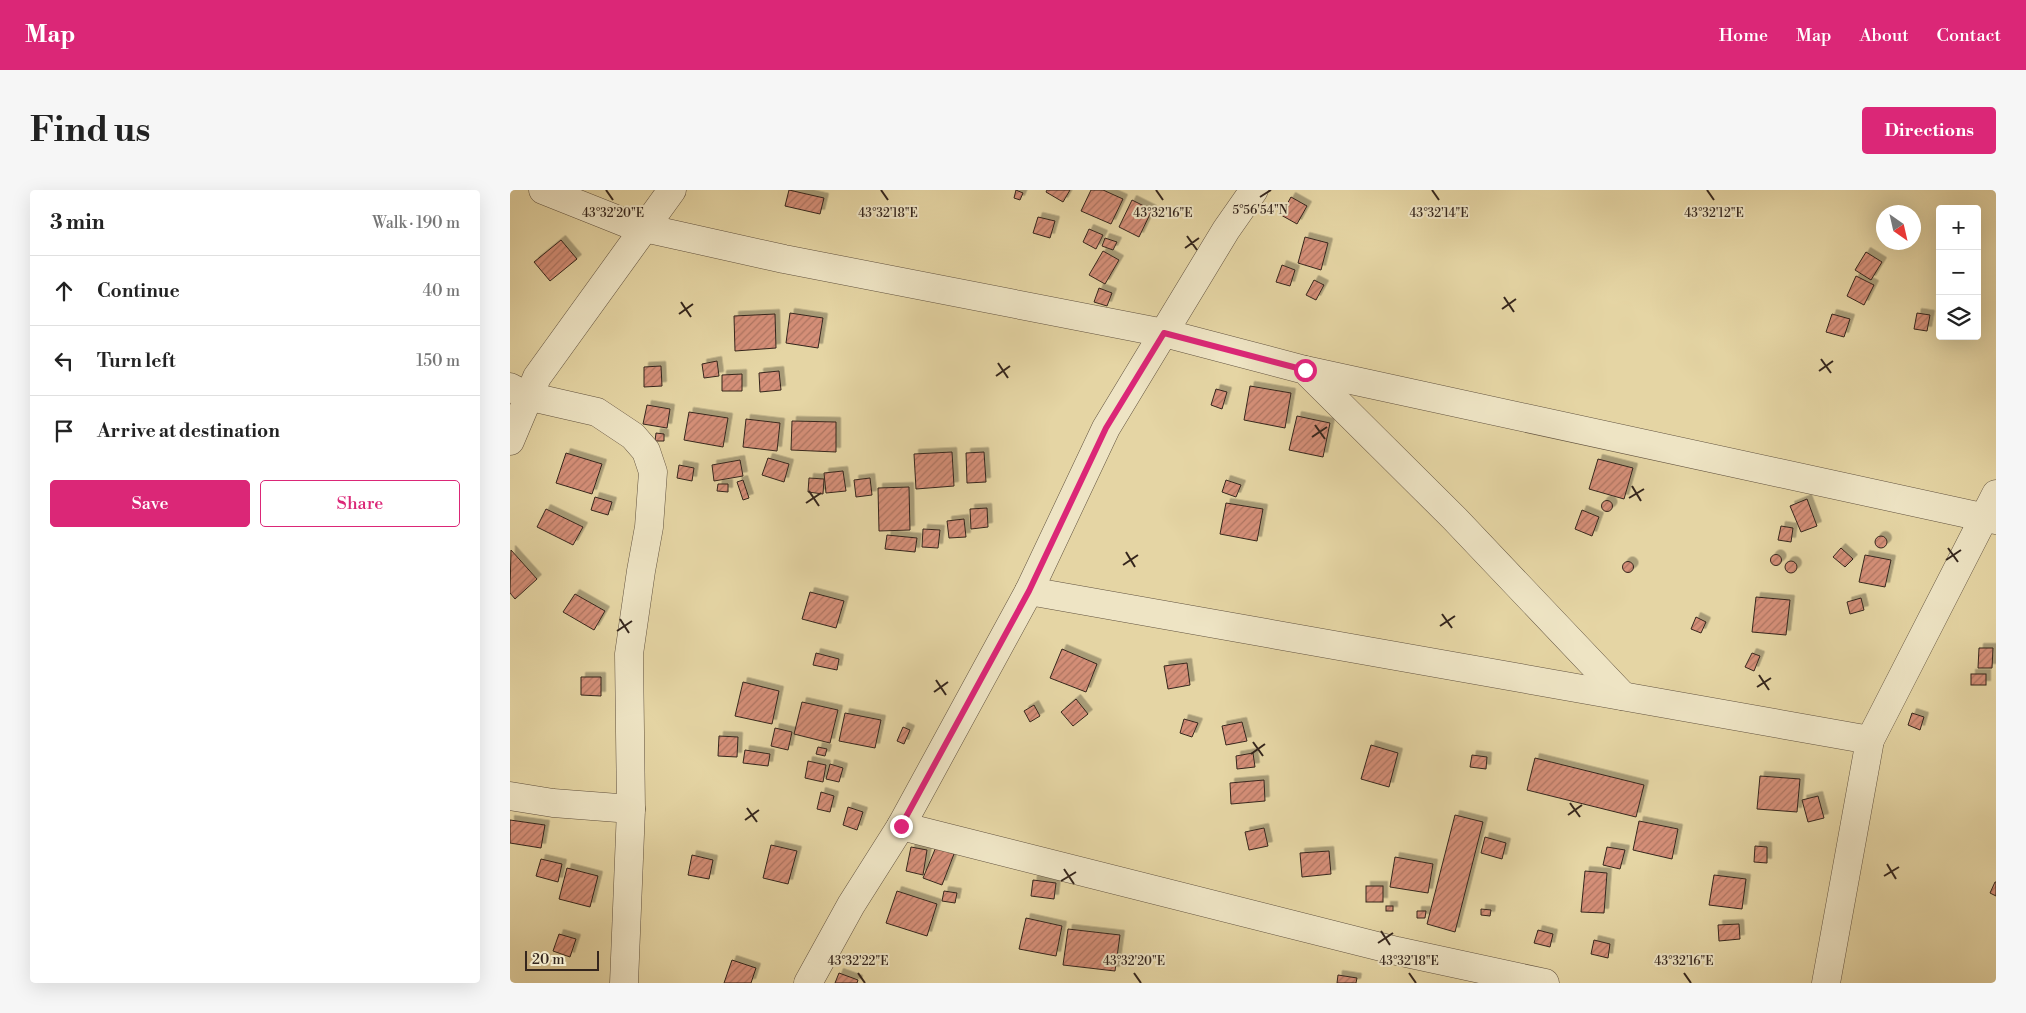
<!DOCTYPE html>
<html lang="en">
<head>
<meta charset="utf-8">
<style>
  body { margin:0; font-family:"Libre Bodoni",serif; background:#f6f6f6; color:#222 }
  .controls { position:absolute; right:15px; top:15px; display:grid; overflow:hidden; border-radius:5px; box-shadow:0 5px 20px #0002 }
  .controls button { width:45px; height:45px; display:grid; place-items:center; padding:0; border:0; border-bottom:1px solid #e0e0e0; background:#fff; color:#222; font:25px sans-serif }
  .compass { position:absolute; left:1366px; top:15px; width:45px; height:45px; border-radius:50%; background:#fff; box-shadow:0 5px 20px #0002; rotate:146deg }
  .scale { position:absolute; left:15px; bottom:12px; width:74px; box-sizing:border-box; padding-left:5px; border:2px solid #35261d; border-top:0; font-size:14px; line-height:18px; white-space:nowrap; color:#35261d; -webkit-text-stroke:4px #eee4c4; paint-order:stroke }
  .stop { position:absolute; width:15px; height:15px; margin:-11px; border:4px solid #db2777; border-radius:50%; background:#fff }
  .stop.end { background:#db2777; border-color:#fff; box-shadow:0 1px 5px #0008 }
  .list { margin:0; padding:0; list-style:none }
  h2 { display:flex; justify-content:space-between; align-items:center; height:65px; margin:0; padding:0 20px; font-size:21px }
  h2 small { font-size:16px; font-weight:400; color:#767676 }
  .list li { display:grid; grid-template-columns:32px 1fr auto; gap:15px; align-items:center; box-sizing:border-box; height:70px; padding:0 20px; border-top:1px solid #e0e0e0 }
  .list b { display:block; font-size:19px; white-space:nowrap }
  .list em { font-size:16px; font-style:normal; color:#767676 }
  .actions { display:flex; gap:10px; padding:15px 20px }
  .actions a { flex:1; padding:11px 0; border:1px solid #db2777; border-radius:5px; text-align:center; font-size:18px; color:#db2777 }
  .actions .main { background:#db2777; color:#fff }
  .icon { flex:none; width:28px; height:28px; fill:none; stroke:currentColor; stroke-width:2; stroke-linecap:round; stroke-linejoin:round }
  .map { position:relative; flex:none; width:1486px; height:793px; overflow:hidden; border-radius:5px }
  header { display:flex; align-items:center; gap:30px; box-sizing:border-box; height:70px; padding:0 25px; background:#db2777; color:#fff }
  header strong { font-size:24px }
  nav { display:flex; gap:28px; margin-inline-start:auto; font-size:18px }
  .intro { display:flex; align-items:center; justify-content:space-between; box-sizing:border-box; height:120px; padding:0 30px }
  h1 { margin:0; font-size:35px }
  .button { padding:12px 22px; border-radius:5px; background:#db2777; color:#fff; font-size:18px; font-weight:700 }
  main { display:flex; gap:30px; padding:0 30px }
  aside { flex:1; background:#fff; border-radius:5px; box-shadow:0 5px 20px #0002 }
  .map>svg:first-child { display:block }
  .building { fill:url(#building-hatch); stroke:#35261d; filter:url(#shadow) }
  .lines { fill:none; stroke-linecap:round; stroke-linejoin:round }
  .minor-casing { stroke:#61523f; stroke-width:29 }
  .minor { stroke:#eee4c4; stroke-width:28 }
  .route { stroke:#db2777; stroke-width:6 }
  .ticks { fill:none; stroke:#35261d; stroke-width:2 }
  .ticks-label { font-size:12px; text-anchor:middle; fill:#35261d; stroke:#eee4c4; stroke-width:4; stroke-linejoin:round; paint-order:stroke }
</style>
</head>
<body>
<header>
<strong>Map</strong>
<nav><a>Home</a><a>Map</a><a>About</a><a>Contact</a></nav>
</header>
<div class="intro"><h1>Find us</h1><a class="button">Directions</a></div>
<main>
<aside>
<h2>3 min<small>Walk · 190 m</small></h2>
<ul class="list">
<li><svg class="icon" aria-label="ahead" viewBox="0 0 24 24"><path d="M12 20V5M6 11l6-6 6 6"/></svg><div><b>Continue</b></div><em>40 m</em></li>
<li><svg class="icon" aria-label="left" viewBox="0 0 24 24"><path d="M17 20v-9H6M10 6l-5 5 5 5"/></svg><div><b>Turn left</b></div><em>150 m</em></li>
<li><svg class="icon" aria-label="arrive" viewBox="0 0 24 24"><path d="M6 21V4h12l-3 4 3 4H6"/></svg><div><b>Arrive at destination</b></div></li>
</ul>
<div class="actions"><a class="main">Save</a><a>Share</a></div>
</aside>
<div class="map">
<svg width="1486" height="793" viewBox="0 0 1486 793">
  <defs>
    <pattern id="building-hatch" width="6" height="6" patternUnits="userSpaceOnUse" patternTransform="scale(1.25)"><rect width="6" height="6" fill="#d58f78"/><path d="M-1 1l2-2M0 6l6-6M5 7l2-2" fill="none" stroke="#ae7562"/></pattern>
    <filter id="shadow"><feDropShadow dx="4.5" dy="-4.5" stdDeviation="0" flood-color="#0004"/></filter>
  </defs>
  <rect width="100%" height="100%" fill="#e5d5a4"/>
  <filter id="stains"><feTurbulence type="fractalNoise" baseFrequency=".004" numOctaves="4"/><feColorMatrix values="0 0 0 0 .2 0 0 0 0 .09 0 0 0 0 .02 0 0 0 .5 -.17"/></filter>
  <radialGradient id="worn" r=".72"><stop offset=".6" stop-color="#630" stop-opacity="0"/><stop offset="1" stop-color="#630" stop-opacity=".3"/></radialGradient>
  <g class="building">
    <path d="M279,0L314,8L310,24L275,16Z"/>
    <path d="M506,0L513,3L510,10L504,8Z"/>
    <path d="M537,0H560L553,12L536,2Z"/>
    <path d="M581,0H593L613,9L601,34L571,21Z"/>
    <path d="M781,7L797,16L787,34L771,25Z"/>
    <path d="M622,10L642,20L629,47L609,37Z"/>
    <path d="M528,27L545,31L540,48L523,43Z"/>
    <path d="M579,39L593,45L586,59L573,52Z"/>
    <path d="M795,47L818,53L811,80L788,73Z"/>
    <path d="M595,48L607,52L603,60L592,56Z"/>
    <path d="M51,50L67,69L40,91L24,72Z"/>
    <path d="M593,61L609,70L595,94L579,85Z"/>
    <path d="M1356,62L1372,72L1361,90L1345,80Z"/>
    <path d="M772,75L785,80L780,96L766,92Z"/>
    <path d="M1346,86L1364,95L1354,115L1337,106Z"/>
    <path d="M804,90L814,95L806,110L796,105Z"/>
    <path d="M589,98L602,103L597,116L584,112Z"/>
    <path d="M280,123L313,128L308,158L276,153Z"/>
    <path d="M1407,123L1420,125L1417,141L1404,139Z"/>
    <path d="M265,124L266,158L225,161L224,126Z"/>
    <path d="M1322,124L1340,129L1334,147L1316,142Z"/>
    <path d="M207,171L209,186L194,188L192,174Z"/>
    <path d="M151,176L152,196L134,197V177Z"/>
    <path d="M269,181L271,200L250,202L249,183Z"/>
    <path d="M232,184V201H212V185Z"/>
    <path d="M740,196L781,203L775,238L734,230Z"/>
    <path d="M706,199L717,202L712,219L701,215Z"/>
    <path d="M137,215L160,219L157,238L133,234Z"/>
    <path d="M179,222L218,228L213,257L174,250Z"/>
    <path d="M787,226L820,233L813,267L779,260Z"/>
    <path d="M236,229L270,233L267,261L233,257Z"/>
    <path d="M282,231L326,232V262L281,260Z"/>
    <path d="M146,243L154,244V251H145Z"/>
    <path d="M442,262L444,296L406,299L404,264Z"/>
    <path d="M474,262L476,292L457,293L456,263Z"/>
    <path d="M56,263L92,274L82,304L46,293Z"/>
    <path d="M258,268L279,274L274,292L252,285Z"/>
    <path d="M1088,269L1123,278L1114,309L1079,299Z"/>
    <path d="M230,270L233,286L204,291L202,275Z"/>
    <path d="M169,275L184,278L182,291L167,288Z"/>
    <path d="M333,281L336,301L316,303L314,283Z"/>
    <path d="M299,288L314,289L313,304L298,302Z"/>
    <path d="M360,288L362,305L346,307L344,290Z"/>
    <path d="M233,290L239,308L233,310L227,292Z"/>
    <path d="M716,290L731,295L726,307L712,302Z"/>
    <path d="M208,294H218V302L207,301Z"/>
    <path d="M399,297L400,340L369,341L368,298Z"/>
    <path d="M85,307L102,312L98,325L81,320Z"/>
    <path d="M1297,309L1307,336L1291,342L1280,316Z"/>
    <circle cx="1097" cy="316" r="5.5"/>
    <path d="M716,313L753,319L747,351L710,344Z"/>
    <path d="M477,318L478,337L461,339L460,319Z"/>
    <path d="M36,319L73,337L63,355L27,337Z"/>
    <path d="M1072,320L1089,327L1082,346L1065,339Z"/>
    <path d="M454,329L456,347L439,348L437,331Z"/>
    <path d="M1271,336L1283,338L1281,352L1268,350Z"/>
    <path d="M413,339L430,340L428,358L412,357Z"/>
    <path d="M377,345L407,348L405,362L375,359Z"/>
    <circle cx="1371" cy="352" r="6"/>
    <path d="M1331,358L1343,369L1335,377L1323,367Z"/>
    <path d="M1,360L27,389L5,409L0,403Z"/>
    <circle cx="1266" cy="370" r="5.5"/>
    <path d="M1355,365L1381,370L1375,397L1349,392Z"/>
    <circle cx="1281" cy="377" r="6"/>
    <circle cx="1118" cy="377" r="5.5"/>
    <path d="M300,402L334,411L326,438L292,429Z"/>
    <path d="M65,404L95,421L84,440L53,422Z"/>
    <path d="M1246,407L1280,410L1276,445L1242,442Z"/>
    <path d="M1351,408L1354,420L1340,424L1337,412Z"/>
    <path d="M1186,427L1196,432L1191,443L1181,439Z"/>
    <path d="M1469,458H1483L1482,478H1468Z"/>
    <path d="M552,459L587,474L576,502L540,488Z"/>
    <path d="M306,463L329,469L327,480L303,475Z"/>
    <path d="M1242,463L1250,466L1244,481L1235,477Z"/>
    <path d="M677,473L680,495L658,499L654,476Z"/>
    <rect x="1461" y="484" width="15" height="11"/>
    <path d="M71,487H91V506L71,505Z"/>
    <path d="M233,492L269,501L262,534L225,526Z"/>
    <path d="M566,509L578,524L563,536L551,522Z"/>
    <path d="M292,512L328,520L320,553L284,544Z"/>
    <path d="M524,515L530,526L520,532L514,521Z"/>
    <path d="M335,523L371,530L365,558L329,551Z"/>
    <path d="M1402,523L1414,527L1410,540L1398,535Z"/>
    <path d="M674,529L688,533L682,547L670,543Z"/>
    <path d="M732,532L737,551L716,555L712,536Z"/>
    <path d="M393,537L400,540L394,554L387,551Z"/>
    <path d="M265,538L282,542L278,560L261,556Z"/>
    <path d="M209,546L228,547L227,567L208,566Z"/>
    <path d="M861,555L888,563L879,597L851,589Z"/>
    <path d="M308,557L317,559L315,566L306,564Z"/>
    <path d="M235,560L260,564L258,576L233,573Z"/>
    <path d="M743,563L745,577L727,579L726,566Z"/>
    <path d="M962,565L977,567L976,579L960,577Z"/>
    <path d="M1025,568L1134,595L1126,627L1017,600Z"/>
    <path d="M298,571L316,575L313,592L295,588Z"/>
    <path d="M320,574L333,578L329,592L316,589Z"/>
    <path d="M1250,586L1290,589L1287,622L1247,619Z"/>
    <path d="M754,590L755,611L721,614L720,593Z"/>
    <path d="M311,602L324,606L320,622L307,619Z"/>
    <path d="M1308,606L1314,628L1298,632L1292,610Z"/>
    <path d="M338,617L353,622L347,640L333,635Z"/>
    <path d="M945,625L973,632L945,742L917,734Z"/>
    <path d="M0,630L35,635L31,658L0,653Z"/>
    <path d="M1129,631L1168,639L1162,669L1123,660Z"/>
    <path d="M754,638L758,656L739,660L735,642Z"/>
    <path d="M975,647L996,653L992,669L971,663Z"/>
    <path d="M261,655L287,661L278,694L253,688Z"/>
    <path d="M1245,656L1257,657V673L1244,672Z"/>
    <path d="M401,657L417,660L413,685L396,681Z"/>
    <path d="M426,657L444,664L432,695L413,688Z"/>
    <path d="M1097,657L1115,660L1110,679L1093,675Z"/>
    <path d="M819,661L821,684L792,687L790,663Z"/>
    <path d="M182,665L203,670L199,689L178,685Z"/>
    <path d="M885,667L923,674L918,703L880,697Z"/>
    <path d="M31,669L52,674L48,692L26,686Z"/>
    <path d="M57,678L88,686L80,717L49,709Z"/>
    <path d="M1075,681L1097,683L1094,723L1071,722Z"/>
    <path d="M1204,685L1236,689L1232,719L1199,715Z"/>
    <path d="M523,690L546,693L544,709L521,706Z"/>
    <path d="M1485,692H1486V706L1480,703Z"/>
    <rect x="856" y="696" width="17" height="16"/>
    <path d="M387,701L427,714L417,746L376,733Z"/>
    <path d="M434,701L447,703L445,713L432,711Z"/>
    <rect x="876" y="716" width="7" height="5"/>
    <path d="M971,719L981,720L980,726L971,725Z"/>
    <path d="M907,721H916L915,728H907Z"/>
    <path d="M516,728L552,736L546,766L509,759Z"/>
    <path d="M1229,734L1230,749L1209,751L1208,735Z"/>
    <path d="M558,739L610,745L605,781L553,775Z"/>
    <path d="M1028,740L1043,744L1040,757L1024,753Z"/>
    <path d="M49,744L66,749L60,767L43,761Z"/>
    <path d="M1084,750L1100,754L1098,768L1081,764Z"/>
    <path d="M222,770L246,778L241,793H214Z"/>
    <path d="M329,783L348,790L347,793H325Z"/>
    <path d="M828,785L847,788L846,793H827Z"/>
  </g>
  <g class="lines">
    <defs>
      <g id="minor">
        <path d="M33,0L121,35L274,69L654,143L795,180L945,329L1113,506"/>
        <path d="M795,180L1486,330"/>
        <path d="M0,197L17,206L87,222L123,246L136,261L143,282L139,337L131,381L119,464L121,619L114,793"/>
        <path d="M0,251L27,187L162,0"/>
        <path d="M519,401L1360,550"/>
        <path d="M0,606L43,613L121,619"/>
        <path d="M391,636L887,761L1035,793"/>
        <path d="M298,793L341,715L391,636L519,401L596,238L716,40L744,0"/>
        <path d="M1316,793L1360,550L1486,304"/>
      </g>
    </defs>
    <use href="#minor" class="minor-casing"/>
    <use href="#minor" class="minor"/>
  </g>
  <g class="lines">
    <path class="route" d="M391,636L519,401L596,238L654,143L795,180"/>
  </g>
  <path class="ticks" d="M96,0L103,10M371,0L378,10M646,0L653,10M922,0L929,10M1197,0L1204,10M750,7L761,0M677,46L687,60M675,58L689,48M994,107L1004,122M171,112L181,127M992,119L1006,109M169,124L183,114M1311,169L1321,183M488,173L498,188M1309,181L1323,171M486,186L500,176M805,235L815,249M802,247L817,237M1122,296L1131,311M299,301L309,316M1119,308L1134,299M296,313L311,303M1438,358L1448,372M616,362L625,377M1436,370L1451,360M613,375L628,365M932,424L942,438M110,429L119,443M930,436L945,426M107,441L122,431M1249,485L1259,500M426,490L436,505M1247,497L1261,488M424,502L438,492M743,552L753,566M741,564L755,554M1060,613L1070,627M237,618L247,632M1058,625L1072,615M235,630L249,620M1377,674L1386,689M554,679L564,694M1374,686L1389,677M551,691L566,682M871,741L880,755M868,753L883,743M348,783L355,793M624,783L631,793M899,783L906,793M1174,783L1181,793"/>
  <g class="ticks-label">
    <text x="750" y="24">5°56'54"N</text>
    <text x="103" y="27">43°32'20"E</text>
    <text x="378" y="27">43°32'18"E</text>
    <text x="653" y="27">43°32'16"E</text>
    <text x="929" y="27">43°32'14"E</text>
    <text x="1204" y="27">43°32'12"E</text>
    <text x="348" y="775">43°32'22"E</text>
    <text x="624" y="775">43°32'20"E</text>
    <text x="899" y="775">43°32'18"E</text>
    <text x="1174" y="775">43°32'16"E</text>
  </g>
  <rect width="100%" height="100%" filter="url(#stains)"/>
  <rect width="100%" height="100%" fill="url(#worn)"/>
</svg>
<div class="controls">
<button>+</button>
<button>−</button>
<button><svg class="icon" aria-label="layers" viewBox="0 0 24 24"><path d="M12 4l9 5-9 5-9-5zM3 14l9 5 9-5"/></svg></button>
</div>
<svg class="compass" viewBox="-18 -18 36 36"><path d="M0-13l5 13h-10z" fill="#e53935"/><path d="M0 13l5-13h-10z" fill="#767676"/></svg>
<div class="scale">20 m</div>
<div class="stop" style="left:795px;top:180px"></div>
<div class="stop end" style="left:391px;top:636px"></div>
</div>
</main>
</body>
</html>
